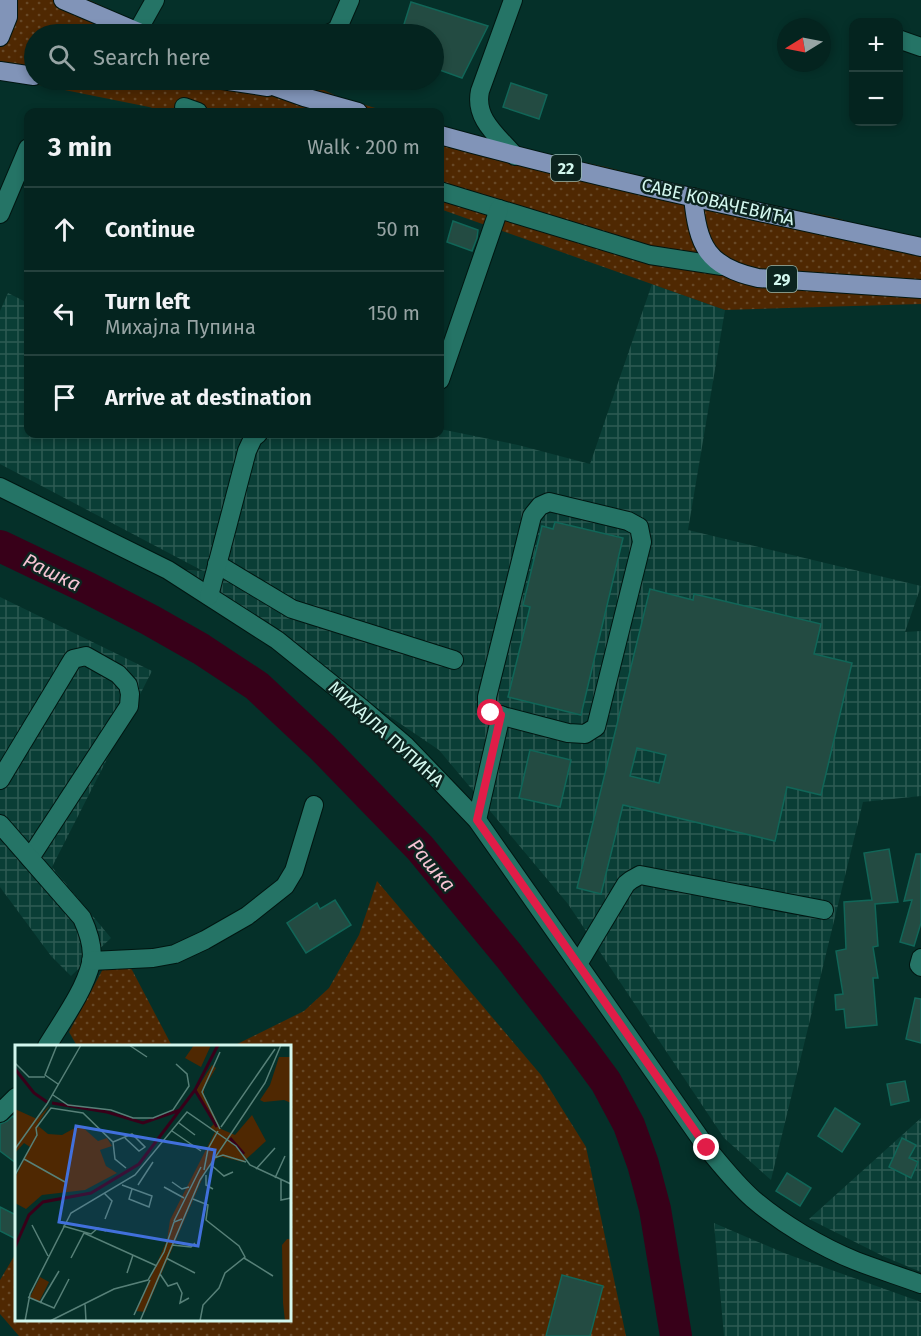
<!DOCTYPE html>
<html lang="en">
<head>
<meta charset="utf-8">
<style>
  body { margin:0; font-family:"Fira Sans",sans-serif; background:#0d2c28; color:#f1f3f6 }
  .controls { position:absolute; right:18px; top:18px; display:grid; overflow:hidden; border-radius:12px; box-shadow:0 3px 9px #0003 }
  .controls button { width:54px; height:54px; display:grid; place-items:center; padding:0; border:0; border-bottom:2px solid #25413d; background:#04241f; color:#f1f3f6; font:30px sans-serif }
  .compass { position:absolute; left:777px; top:18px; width:54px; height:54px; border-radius:50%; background:#04241f; box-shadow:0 3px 9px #0003; rotate:260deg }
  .stop { position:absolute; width:18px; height:18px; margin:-14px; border:4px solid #e11d48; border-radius:50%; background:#fff }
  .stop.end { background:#e11d48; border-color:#fff; box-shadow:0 2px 6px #0008 }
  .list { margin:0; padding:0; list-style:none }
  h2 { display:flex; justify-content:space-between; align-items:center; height:78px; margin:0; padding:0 24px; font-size:26px }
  h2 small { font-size:20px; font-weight:400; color:#97a4a4 }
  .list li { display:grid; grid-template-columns:39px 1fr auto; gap:18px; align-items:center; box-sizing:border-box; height:84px; padding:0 24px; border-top:2px solid #25413d }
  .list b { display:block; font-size:22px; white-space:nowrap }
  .list p { margin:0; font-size:20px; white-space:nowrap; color:#97a4a4 }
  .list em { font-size:20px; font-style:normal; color:#97a4a4 }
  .icon { flex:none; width:33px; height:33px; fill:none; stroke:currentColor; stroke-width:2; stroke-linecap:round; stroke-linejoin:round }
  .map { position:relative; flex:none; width:921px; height:1336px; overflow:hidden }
  .search { position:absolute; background:#04241f; box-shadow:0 3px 9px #0003; left:24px; top:24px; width:420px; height:66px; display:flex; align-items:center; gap:15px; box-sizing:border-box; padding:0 21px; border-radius:33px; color:#97a4a4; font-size:22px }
  .panel { position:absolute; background:#04241f; box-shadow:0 3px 9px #0003; left:24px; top:108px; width:420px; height:330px; border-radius:12px }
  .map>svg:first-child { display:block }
  .industrial { fill:url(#industrial-grid) }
  .grass { fill:url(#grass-dots) }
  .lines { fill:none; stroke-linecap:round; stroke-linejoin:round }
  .river { stroke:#380019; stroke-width:32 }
  .building { fill:#234b42; stroke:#116658; stroke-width:1.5; fill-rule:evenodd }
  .minor-casing { stroke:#011611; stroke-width:20 }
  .major-casing { stroke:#011611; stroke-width:20 }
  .minor { stroke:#257466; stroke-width:18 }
  .major { stroke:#8194b8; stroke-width:18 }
  .route { stroke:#e11d48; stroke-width:8 }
  .labels { text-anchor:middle; stroke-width:5; stroke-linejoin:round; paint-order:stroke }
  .shield { fill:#0c241f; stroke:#97b8b0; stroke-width:1.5 }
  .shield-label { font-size:16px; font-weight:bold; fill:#d3f7ee }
  .street-label { font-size:18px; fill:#d3f7ee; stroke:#0c241f }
  .water-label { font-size:20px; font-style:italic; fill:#f5c3d3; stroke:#0c241f }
  .inset-river { fill:none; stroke:#380019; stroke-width:3 }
  .inset-road { fill:none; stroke:#578078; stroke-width:1.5 }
  .view { fill:#4170dc; fill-opacity:0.15; stroke:#4170dc; stroke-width:3 }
  .inset-edge { fill:none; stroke:#d3f7ee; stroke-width:3 }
</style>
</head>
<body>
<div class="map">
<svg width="921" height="1336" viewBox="0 0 921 1336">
  <defs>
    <pattern id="industrial-grid" width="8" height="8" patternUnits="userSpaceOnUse" patternTransform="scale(1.5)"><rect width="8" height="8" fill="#0a3e36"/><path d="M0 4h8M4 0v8" fill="none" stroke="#2d5b53"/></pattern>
    <pattern id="grass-dots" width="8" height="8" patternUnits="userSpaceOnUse" patternTransform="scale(1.5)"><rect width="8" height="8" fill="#4f2802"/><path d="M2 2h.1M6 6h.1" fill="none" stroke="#674827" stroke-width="1.8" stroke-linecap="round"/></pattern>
  </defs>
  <rect width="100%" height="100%" fill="#053029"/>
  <g class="industrial">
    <path d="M652,284L725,310L688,530L921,586L905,632L921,631V796L863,802L771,1180L724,1138L568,904L439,750L277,640L168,570L203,571L0,464V311L8,293L28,303V434H440V429L518,445L590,464Z"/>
    <path d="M0,597L152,671L52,867L111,938L71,976L51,956L0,887Z"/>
    <path d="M921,1118V1272L885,1257L809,1219Z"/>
    <path d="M714,1223L784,1253L921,1302V1336H724Z"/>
  </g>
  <g class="grass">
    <path d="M0,0H89L163,34H34V80H296L317,87L341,98L389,112H165L149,107L0,77Z"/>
    <path d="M440,127L503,145L606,167L700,191L832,217L921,241V304L725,310L440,209Z"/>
    <path d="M377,881L541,1075L586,1147L626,1336H19L0,1314V1280L16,1253V1320H290V1046H233L304,1011L329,988L359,935Z"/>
    <path d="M104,967L131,968L172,1046H77L69,1032Z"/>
  </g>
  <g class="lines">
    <path class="river" d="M0,546L88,588L150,620L201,649L257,686L322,747L420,848L509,956L581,1048L606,1082L629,1125L643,1164L655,1209L676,1336"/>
  </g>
  <g class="building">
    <path d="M411,2L488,26L462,78L434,68V34H401Z"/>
    <path d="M511,83L547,95L539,119L503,107Z"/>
    <path d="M453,221L478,230L477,238L472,251L447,242Z"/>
    <path d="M555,522L623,538L581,715L508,697L530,607L523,605L542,526L553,529Z"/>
    <path d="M650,589L693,600L694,594L821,624L814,654L852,663L821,795L787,787L775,841L623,805L601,894L577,888ZM637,748L666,755L659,783L630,776Z"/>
    <path d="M530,750L571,760L560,807L519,798Z"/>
    <path d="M889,849L898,902L875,904L878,946L873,947L878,978H873L877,1025L846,1028L844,1009L836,1010L835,995L843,994L836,951L846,949L844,902L872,900L864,853Z"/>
    <path d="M916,854H921V923L914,946L900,942L912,900L904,901Z"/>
    <path d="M335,900L351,925L306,953L287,923L317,903L320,909Z"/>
    <path d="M915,998L921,999V1043L906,1039Z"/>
    <path d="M905,1081L909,1101L891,1105L887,1084Z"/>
    <path d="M835,1108L860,1124L842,1152L818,1136Z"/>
    <path d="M13,1116L16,1119V1163L0,1151V1124L7,1121Z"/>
    <path d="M902,1138L916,1145L909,1158L918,1162L911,1178L889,1167Z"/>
    <path d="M787,1173L811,1188L800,1206L776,1191Z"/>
    <path d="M0,1207L16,1215V1239L0,1231Z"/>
    <path d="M562,1275L603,1286L590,1336H546Z"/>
  </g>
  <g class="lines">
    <defs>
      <g id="minor">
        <path d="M513,0L480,91C474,119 498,136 515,156"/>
        <path d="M137,32L155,0"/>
        <path d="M328,34L337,30L350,0"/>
        <path d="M898,39L921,47"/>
        <path d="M184,107L198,112"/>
        <path d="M440,191L650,255L722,266"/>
        <path d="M0,214L28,148"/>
        <path d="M440,380L499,209"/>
        <path d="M0,487L168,570L277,640L364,710L405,745L477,820L707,1148C721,1165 736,1184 753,1199C781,1223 821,1247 856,1261C877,1269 899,1276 921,1284"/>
        <path d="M549,502L628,521L639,527L642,542L596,727L585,734L568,733L491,713L487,706V697L532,516L540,506Z"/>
        <path d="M217,564L292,609L454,660"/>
        <path d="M209,596L247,451L253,438L258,434"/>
        <path d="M0,780L73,659L86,656L118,674L128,685L130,694L129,706L30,858"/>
        <path d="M477,820L501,715"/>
        <path d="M0,824L82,918C88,931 94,949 91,963C84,992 62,1021 47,1046"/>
        <path d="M921,958L919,965L921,967"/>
        <path d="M91,961L153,958L175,954L205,940L247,916L285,886L294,871L314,805"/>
        <path d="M578,964L626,884L631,880L640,875L824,910"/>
        <path d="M0,1113L16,1097"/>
      </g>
      <g id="major">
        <path d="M63,0L143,34"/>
        <path d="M0,37L8,17V0"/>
        <path d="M0,71L34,76"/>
        <path d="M222,80L268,87"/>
        <path d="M256,80L304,97L358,112"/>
        <path d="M440,135C598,179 760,212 921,247"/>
        <path d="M693,197C698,246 707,267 758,278L921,289"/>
      </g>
    </defs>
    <use href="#minor" class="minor-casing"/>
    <use href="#major" class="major-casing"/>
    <use href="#minor" class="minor"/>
    <use href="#major" class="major"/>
  </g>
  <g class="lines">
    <path class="route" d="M491,713L501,715L477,820L707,1148"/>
  </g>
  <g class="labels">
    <g class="shield">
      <rect x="551" y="155" width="30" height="26" rx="4.5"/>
      <rect x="767" y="266" width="30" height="26" rx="4.5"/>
    </g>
    <g class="shield-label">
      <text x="566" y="174">22</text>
      <text x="782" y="285">29</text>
    </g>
    <g class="street-label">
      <text transform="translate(718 202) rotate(13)" y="6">САВЕ КОВАЧЕВИЋА</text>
      <text transform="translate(386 734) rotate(42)" y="6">МИХАЈЛА ПУПИНА</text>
    </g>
    <g class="water-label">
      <text transform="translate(52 572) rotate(26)" y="7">Рашка</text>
      <text transform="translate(432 865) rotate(50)" y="7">Рашка</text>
    </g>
  </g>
  <g transform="translate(15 1045)">
    <rect width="276" height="276" fill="#053029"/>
    <path d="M197,20L201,23L189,43V50L206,84L220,90L237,70L251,96L228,117L204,111L191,125L130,267L121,266L152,195L155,175L200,87L195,83L199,79L193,65L180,47ZM35,60L22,80L33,89L47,90L65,80L83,96L92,93L97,101L85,105L91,121L102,128L70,145L27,150L11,164L0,158V133L15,102L9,98L0,108V64L22,74Z" fill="#4f2802"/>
    <path d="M179,0H196L186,22L170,13ZM264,12H276V58L269,55L249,57L245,55L255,40ZM272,194H276V276H270L268,258L267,200ZM25,232L34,237L24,257L15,252Z" fill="#4f2802"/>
    <path class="inset-river" d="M0,24L19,48L32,57M180,45L202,82M37,58L92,67L128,78L165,65M215,93L229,109M0,202L14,170L28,157L76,148L124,119L180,45L203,0"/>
    <path class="inset-road" d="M42,0L30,30L43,39M114,0L132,12M0,18L14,32H30M38,50L53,60L96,65L118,73H138L158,65L174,41L172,29L161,19M164,78L180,90M206,82L260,4M205,84L187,47L205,7M157,86L186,106M98,97L100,114L111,123M0,104L32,59L66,0M199,113L208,110L231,117M9,114L50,137M195,119L209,131L218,127M241,124L260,103M189,125L193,104L203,86M0,130L22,90L21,83L36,63L68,68L98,97L117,89L130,102L124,106L110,93M191,130V140L198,144M260,133L270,111M266,135V155L276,153M157,137L167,144L174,142M107,140L137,151L134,162L114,154L117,144M123,140L138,117M149,142L169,153M89,148L97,156L90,174M178,154L193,160L191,175L224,201L230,212L210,228L204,243L188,260L185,276M159,176L186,122M17,180L33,211M48,181L76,189L83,183L91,186M157,200L176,202L180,198M56,213L69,188L142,221M151,213L180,228M229,213L258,231M112,228L118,210M145,229L153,241L162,238L167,248L165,258L174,253M13,252L39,263L54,234M25,258L44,226M70,258L71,276M119,270L135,235M10,276L15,249L56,168L120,130L172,67L221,101L235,120L276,139M35,276L99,244L133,235L149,207L159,177L167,174M125,276L185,135L250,38L266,0"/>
    <path class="view" d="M61,81L200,105L183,201L44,177Z"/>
    <rect width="276" height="276" class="inset-edge"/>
  </g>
</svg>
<div class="controls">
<button>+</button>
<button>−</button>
</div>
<svg class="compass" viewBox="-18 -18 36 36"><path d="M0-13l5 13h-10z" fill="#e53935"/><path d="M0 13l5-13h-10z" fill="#97a4a4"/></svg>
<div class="stop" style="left:491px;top:713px"></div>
<div class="stop end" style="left:707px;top:1148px"></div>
<div class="search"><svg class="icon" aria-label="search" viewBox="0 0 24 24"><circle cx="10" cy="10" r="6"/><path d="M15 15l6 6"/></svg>Search here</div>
<section class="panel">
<h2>3 min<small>Walk · 200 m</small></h2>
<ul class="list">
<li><svg class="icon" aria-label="ahead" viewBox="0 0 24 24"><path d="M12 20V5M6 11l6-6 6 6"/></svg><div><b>Continue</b></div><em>50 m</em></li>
<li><svg class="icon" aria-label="left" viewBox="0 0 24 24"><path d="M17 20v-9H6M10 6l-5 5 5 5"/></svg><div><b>Turn left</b><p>Михајла Пупина</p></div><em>150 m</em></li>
<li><svg class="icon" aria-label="arrive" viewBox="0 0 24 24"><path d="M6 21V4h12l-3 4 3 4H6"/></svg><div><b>Arrive at destination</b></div></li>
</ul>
</section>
</div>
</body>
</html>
